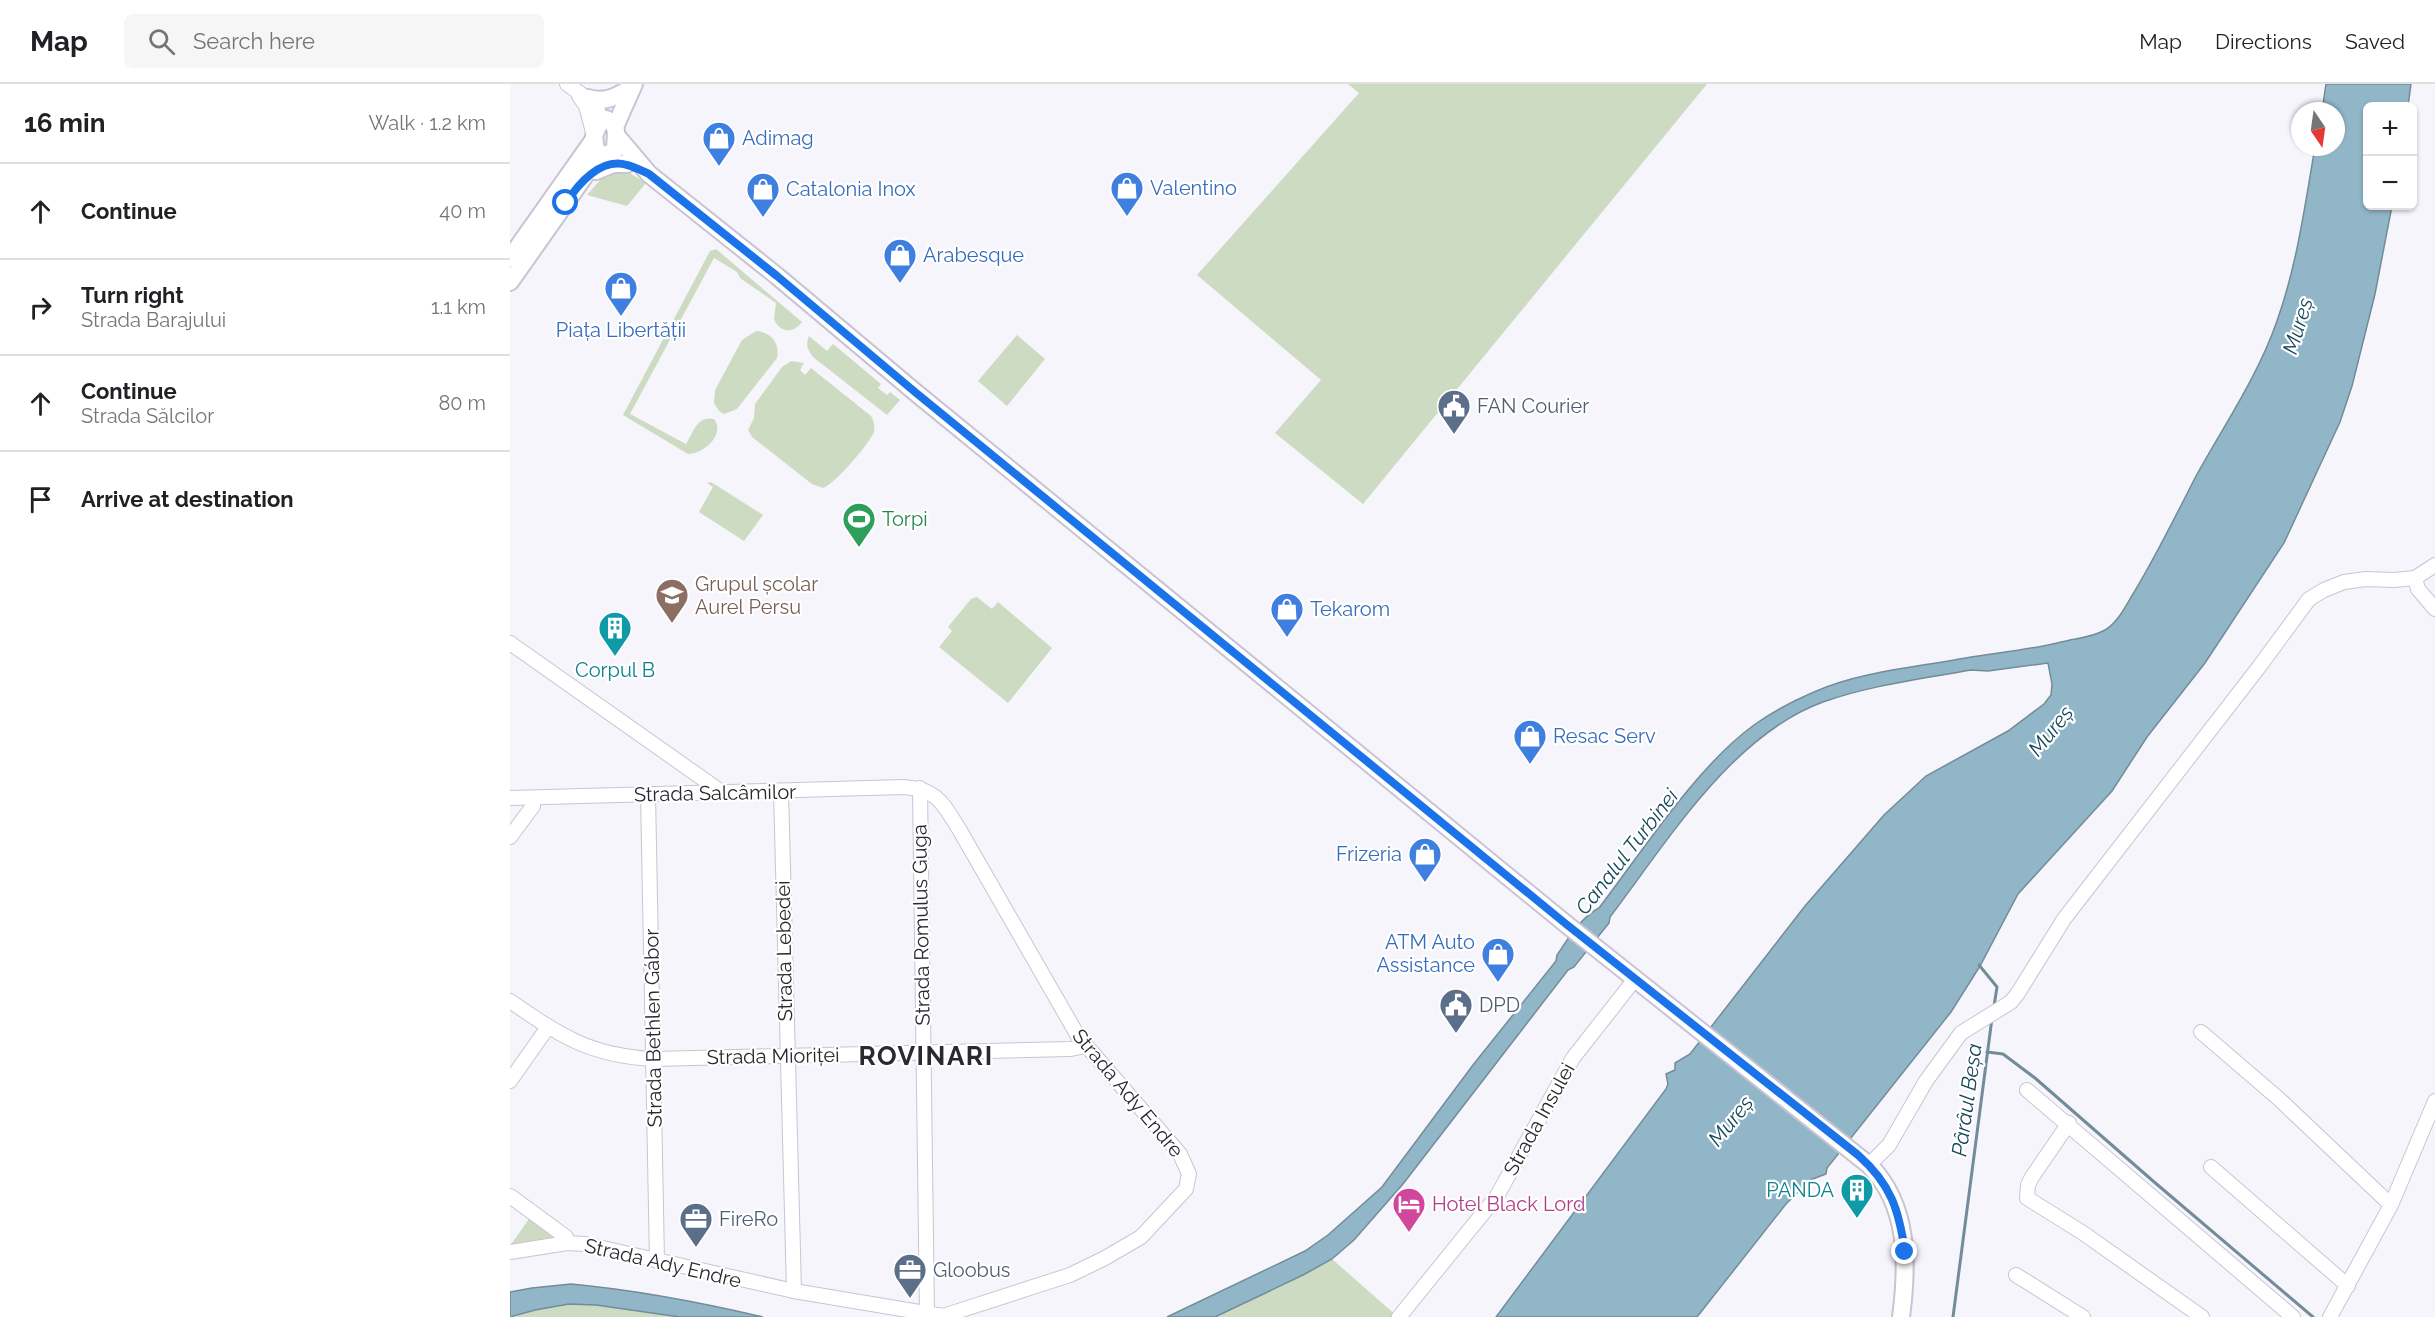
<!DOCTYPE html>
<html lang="en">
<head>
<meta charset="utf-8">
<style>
  body { margin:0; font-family:Raleway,sans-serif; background:#f6f6f6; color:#202124 }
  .controls { position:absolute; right:18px; top:18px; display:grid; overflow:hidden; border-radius:9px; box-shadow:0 2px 4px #0004 }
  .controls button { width:54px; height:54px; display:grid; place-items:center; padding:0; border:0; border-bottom:2px solid #e0e0e0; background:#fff; color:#202124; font:30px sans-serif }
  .compass { position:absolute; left:1781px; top:18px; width:54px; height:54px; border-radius:50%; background:#fff; box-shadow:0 2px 4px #0004; rotate:167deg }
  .stop { position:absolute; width:18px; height:18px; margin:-14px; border:4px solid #1a73e8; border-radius:50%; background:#fff }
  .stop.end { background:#1a73e8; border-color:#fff; box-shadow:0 2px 6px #0008 }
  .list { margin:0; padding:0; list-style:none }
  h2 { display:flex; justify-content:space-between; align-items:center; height:78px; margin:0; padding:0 24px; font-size:26px }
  h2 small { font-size:20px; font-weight:400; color:#757577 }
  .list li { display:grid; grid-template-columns:39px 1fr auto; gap:18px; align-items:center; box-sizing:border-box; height:96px; padding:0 24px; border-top:2px solid #e0e0e0 }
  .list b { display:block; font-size:22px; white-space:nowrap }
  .list p { margin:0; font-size:20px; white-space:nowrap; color:#757577 }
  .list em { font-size:20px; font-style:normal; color:#757577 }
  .icon { flex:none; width:33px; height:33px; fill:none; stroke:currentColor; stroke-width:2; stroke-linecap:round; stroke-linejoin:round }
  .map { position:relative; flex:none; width:1925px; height:1233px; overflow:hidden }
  header { display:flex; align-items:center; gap:36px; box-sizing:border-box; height:84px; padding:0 30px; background:#fff; border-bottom:2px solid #e0e0e0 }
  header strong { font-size:28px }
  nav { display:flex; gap:33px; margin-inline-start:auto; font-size:21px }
  .search { width:420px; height:54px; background:#f6f6f6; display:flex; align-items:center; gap:15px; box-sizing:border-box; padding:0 21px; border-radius:9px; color:#757577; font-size:22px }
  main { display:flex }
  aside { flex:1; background:#fff }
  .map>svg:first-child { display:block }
  .green { fill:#ccdbc1 }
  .water { fill:#91b6c7; stroke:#728c99; stroke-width:1.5 }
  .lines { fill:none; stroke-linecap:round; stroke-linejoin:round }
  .stream { stroke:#728c99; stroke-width:3 }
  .minor-casing { stroke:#c8c4d5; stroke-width:16 }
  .major-casing { stroke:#c8c4d5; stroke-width:20 }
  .minor { stroke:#fff; stroke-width:14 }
  .major { stroke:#fff; stroke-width:16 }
  .route { stroke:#1a73e8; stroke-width:8 }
  .labels { text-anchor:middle; stroke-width:4.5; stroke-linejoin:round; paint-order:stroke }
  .shop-label { font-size:20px; fill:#366cbe; stroke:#fff; text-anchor:start }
  .service-label { font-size:20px; fill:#4e5e75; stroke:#fff; text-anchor:start }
  .leisure-label { font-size:20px; fill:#27864d; stroke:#fff; text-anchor:start }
  .education-label { font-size:20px; fill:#785e54; stroke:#fff; text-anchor:start }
  .culture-label { font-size:20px; fill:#0d838f; stroke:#fff }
  .street-label { font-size:20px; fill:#2a292f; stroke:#fff }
  .hotel-label { font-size:20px; fill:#b23c85; stroke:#fff; text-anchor:start }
  .water-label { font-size:21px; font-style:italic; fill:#16485b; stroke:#fff }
  .district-label { font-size:26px; font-weight:bold; letter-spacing:1.5px; fill:#2a292f; stroke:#fff }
</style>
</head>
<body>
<header>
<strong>Map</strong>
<div class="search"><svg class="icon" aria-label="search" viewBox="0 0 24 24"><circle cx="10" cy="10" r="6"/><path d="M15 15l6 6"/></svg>Search here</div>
<nav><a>Map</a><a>Directions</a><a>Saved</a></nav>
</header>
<main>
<aside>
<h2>16 min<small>Walk · 1.2 km</small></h2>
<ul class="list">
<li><svg class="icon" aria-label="ahead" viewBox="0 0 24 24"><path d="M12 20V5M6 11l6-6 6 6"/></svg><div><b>Continue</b></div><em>40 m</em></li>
<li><svg class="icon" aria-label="right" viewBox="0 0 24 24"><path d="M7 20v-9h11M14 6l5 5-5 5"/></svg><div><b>Turn right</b><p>Strada Barajului</p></div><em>1.1 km</em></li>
<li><svg class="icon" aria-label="ahead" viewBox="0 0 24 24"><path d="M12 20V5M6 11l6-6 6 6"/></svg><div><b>Continue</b><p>Strada Sălcilor</p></div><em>80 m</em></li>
<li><svg class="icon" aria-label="arrive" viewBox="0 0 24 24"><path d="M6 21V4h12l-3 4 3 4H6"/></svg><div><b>Arrive at destination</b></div></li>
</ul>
</aside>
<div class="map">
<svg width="1925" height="1233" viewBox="0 0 1925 1233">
  <rect width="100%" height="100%" fill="#f7f5fc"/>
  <g class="green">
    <path d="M838,0H1197L853,420L765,349L811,296L687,191L849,9Z"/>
    <path d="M97,88H118L136,99L117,122L77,111Z"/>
    <path d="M206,165L292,238C283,250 270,249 264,235L266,219L230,194L227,188L204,174L120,330L176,360C183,349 187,331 204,335C216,351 193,370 178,370L113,331L200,167Z"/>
    <path d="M246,247C261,248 270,259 267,274L227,325L214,330L209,327L204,319L205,306L232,256Z"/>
    <path d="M507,251L535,275L497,322L468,297Z"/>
    <path d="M299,252L317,267L323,260L371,300L368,304L377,311L380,308L390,316L377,331L303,273C298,266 295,261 299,252Z"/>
    <path d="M281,277L294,279L290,286L295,291L301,284L361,332C364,337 366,344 363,350C357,362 325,400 313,404L302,400L242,353L238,346L244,334L245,320L272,283Z"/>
    <path d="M201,398L253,431L234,457L189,428L203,403L197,399Z"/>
    <path d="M467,513L482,525L488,518L542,564L498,619L429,563L442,547L438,543L461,515Z"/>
    <path d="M19,1135L48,1156L0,1162Z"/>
    <path d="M822,1175L888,1233H705L793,1191Z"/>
    <path d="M59,1220L86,1221L170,1233H4L25,1226Z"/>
  </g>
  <g class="water">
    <path d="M1816,0H1901L1898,22H1858V122H1882L1865,210L1842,302L1830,338L1774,459L1695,579L1637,653L1602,707L1508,810L1470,882L1441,928L1317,1084L1316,1090L1300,1096L1276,1120L1187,1233H986L1156,1005L1158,1000L1156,990L1165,986V979L1180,970L1295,822L1374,731L1416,692L1498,647L1534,620L1541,611L1542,600L1538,579L1478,587L1461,586C1412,595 1361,601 1313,618C1222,651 1157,758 1100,833L1099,839L1064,883L1058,886L893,1100L844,1156L822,1175L793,1191L705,1233H657L795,1167L818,1151L872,1103L963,981L1046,877L1047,871C1058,855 1071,833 1089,824C1132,768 1187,682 1244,641C1262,628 1283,617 1304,608C1347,589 1398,584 1444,576C1479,569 1516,567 1551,558C1566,554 1581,554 1595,546C1608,538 1615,523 1623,510C1646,472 1665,433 1685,394C1713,343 1748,292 1767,237C1787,181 1795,121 1805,63H1826V27H1812Z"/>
    <path d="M61,1200C126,1206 189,1218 253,1233H170L86,1221L59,1220L25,1226L0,1233V1208L22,1204Z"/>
  </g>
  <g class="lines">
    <g class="stream">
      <path d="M1469,881L1487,903L1484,922"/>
      <path d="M1477,968L1493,970L1525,994L1643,1097L1803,1233"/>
      <path d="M1443,1233L1482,934"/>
    </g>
    <defs>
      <g id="minor">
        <path d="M57,0L85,20L92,37"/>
        <path d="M69,12L76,22L84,52"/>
        <path d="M1905,494L1908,505L1925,525"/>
        <path d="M0,559L213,709"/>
        <path d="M410,704L417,1230"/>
        <path d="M271,707L284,1207"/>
        <path d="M138,710L147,1177"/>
        <path d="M0,714L393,703C427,705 432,718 449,745L568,952L670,1070L679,1090L676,1105L631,1153L595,1174L560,1191L433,1232L284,1207L75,1160L57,1159L0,1168"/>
        <path d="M0,753L23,722L24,714"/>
        <path d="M0,917C51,952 80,972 144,975L561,965L576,962"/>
        <path d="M1691,948L1769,1015L1881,1121"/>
        <path d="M0,997L38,943"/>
        <path d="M1517,1006L1783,1233"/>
        <path d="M1559,1039L1522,1093L1518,1101L1517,1114L1573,1149L1692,1233"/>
        <path d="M1359,1081L1379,1061L1416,997L1451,949L1501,918L1508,909L1554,835L1749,583L1799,515L1814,506L1834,498L1856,495L1884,496L1905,494L1925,481"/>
        <path d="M1701,1083L1838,1202"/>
        <path d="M0,1112L56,1153L57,1159"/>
        <path d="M1506,1191L1573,1233"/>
        <path d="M889,1233L987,1112L1063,974L1125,895"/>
        <path d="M1820,1233L1881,1121L1925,1017"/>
      </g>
      <g id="major">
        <path d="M78,14C94,19 107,13 120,4"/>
        <path d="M96,35L103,39L106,47L105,66L94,72L86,66L84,52L89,40Z"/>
        <path d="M105,43L124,0"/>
        <path d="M106,51L139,90L267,192L405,308L1056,840L1359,1081C1399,1121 1398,1180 1391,1233"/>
        <path d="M86,87L103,80H117"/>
        <path d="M0,174L84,55"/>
        <path d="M0,198L81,83L94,72"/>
      </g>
    </defs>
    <use href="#minor" class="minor-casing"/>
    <use href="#major" class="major-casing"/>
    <use href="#minor" class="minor"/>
    <use href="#major" class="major"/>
  </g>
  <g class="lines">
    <path class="route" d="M56,119C68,100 91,73 117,81C125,83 132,87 139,90L267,192L405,308L1056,840L1348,1071C1381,1100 1389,1126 1395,1168"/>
  </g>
  <defs>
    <symbol id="shop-pin" viewBox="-11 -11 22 30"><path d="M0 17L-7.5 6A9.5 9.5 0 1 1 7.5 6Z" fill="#3f7fe0" stroke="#fff"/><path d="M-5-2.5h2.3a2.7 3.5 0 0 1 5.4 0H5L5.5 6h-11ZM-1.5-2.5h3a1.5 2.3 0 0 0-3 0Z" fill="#fff"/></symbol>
    <symbol id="civic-pin" viewBox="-11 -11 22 30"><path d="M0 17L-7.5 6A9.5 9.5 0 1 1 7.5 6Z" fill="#5c6f8a" stroke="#fff"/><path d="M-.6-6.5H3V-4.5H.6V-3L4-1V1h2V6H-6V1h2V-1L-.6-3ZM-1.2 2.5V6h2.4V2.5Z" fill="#fff"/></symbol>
    <symbol id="stadium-pin" viewBox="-11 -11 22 30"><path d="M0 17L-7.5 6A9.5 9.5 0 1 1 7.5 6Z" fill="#2e9e5b" stroke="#fff"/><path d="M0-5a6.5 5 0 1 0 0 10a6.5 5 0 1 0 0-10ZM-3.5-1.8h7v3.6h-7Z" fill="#fff"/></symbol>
    <symbol id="school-pin" viewBox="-11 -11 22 30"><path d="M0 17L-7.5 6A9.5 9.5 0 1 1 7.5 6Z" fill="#8d6e63" stroke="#fff"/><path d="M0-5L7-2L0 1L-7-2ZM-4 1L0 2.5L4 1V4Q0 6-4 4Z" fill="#fff"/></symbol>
    <symbol id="building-pin" viewBox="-11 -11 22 30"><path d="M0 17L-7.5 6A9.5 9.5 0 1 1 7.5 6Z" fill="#0f9aa8" stroke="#fff"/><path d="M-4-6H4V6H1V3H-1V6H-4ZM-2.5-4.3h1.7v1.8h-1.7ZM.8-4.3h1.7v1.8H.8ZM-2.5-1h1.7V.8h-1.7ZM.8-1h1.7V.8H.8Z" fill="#fff"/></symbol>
    <symbol id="hotel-pin" viewBox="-11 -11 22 30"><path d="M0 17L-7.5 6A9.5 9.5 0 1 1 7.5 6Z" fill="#d1479c" stroke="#fff"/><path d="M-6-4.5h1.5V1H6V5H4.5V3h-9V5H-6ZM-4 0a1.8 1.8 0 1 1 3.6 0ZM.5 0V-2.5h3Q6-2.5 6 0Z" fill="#fff"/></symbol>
    <symbol id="office-pin" viewBox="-11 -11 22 30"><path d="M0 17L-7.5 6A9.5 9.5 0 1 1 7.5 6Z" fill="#5c6f8a" stroke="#fff"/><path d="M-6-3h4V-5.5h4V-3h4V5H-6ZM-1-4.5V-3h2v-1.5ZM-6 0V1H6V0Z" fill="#fff"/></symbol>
  </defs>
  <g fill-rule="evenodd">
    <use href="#shop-pin" x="190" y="35" width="38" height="52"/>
    <use href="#shop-pin" x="598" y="85" width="38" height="52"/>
    <use href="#shop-pin" x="234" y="86" width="38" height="52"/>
    <use href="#shop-pin" x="371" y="152" width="38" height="52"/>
    <use href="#shop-pin" x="92" y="185" width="38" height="52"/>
    <use href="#civic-pin" x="925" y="303" width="38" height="52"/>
    <use href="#stadium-pin" x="330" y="416" width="38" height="52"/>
    <use href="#school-pin" x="143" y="492" width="38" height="52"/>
    <use href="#shop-pin" x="758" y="506" width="38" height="52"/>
    <use href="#building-pin" x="86" y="525" width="38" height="52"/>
    <use href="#shop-pin" x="1001" y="633" width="38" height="52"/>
    <use href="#shop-pin" x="896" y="751" width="38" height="52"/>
    <use href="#shop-pin" x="969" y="851" width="38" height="52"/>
    <use href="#civic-pin" x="927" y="902" width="38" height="52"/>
    <use href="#building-pin" x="1328" y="1087" width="38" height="52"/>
    <use href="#hotel-pin" x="880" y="1101" width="38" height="52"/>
    <use href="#office-pin" x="167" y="1116" width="38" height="52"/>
    <use href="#office-pin" x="381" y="1167" width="38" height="52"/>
  </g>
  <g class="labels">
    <g class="shop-label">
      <text x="232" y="61">Adimag</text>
      <text x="640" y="111">Valentino</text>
      <text x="276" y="112">Catalonia Inox</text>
      <text x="413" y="178">Arabesque</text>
      <text x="111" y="253" text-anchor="middle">Piața Libertății</text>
      <text x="800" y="532">Tekarom</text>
      <text x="1043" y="659">Resac Serv</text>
      <text x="892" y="777" text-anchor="end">Frizeria</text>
      <text x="965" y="865" text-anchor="end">ATM Auto<tspan x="965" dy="23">Assistance</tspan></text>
    </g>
    <g class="service-label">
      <text x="967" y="329">FAN Courier</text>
      <text x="969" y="928">DPD</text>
      <text x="209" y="1142">FireRo</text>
      <text x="423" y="1193">Gloobus</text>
    </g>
    <g class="leisure-label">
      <text x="372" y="442">Torpi</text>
    </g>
    <g class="education-label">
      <text x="185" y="507">Grupul școlar<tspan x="185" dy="23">Aurel Persu</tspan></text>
    </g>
    <g class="culture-label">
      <text x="105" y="593">Corpul B</text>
      <text x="1324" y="1113" text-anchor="end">PANDA</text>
    </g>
    <g class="street-label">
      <text transform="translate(205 709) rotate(-1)" y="7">Strada Salcâmilor</text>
      <text transform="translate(411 841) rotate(-91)" y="7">Strada Romulus Guga</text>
      <text transform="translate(274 867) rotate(-91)" y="7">Strada Lebedei</text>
      <text transform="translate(143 944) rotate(-91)" y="7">Strada Bethlen Gábor</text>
      <text transform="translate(263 972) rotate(-1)" y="7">Strada Mioriței</text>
      <text transform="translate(618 1009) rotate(50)" y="7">Strada Ady Endre</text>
      <text transform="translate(1029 1035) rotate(-61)" y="7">Strada Insulei</text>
      <text transform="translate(153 1179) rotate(13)" y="7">Strada Ady Endre</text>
    </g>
    <g class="hotel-label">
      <text x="922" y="1127">Hotel Black Lord</text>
    </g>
    <g class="water-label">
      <text transform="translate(1788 242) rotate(-73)" y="7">Mureș</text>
      <text transform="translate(1541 647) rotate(-51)" y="7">Mureș</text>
      <text transform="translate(1117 768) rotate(-52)" y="7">Canalul Turbinei</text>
      <text transform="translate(1457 1016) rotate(-82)" y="7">Pârâul Beșa</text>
      <text transform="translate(1221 1037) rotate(-51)" y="7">Mureș</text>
    </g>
    <g class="district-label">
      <text x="416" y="981">ROVINARI</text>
    </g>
  </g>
</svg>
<div class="controls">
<button>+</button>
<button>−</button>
</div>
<svg class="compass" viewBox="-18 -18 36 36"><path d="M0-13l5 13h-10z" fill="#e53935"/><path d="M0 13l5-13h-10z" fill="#757577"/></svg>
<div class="stop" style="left:56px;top:119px"></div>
<div class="stop end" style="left:1395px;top:1168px"></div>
</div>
</main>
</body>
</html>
